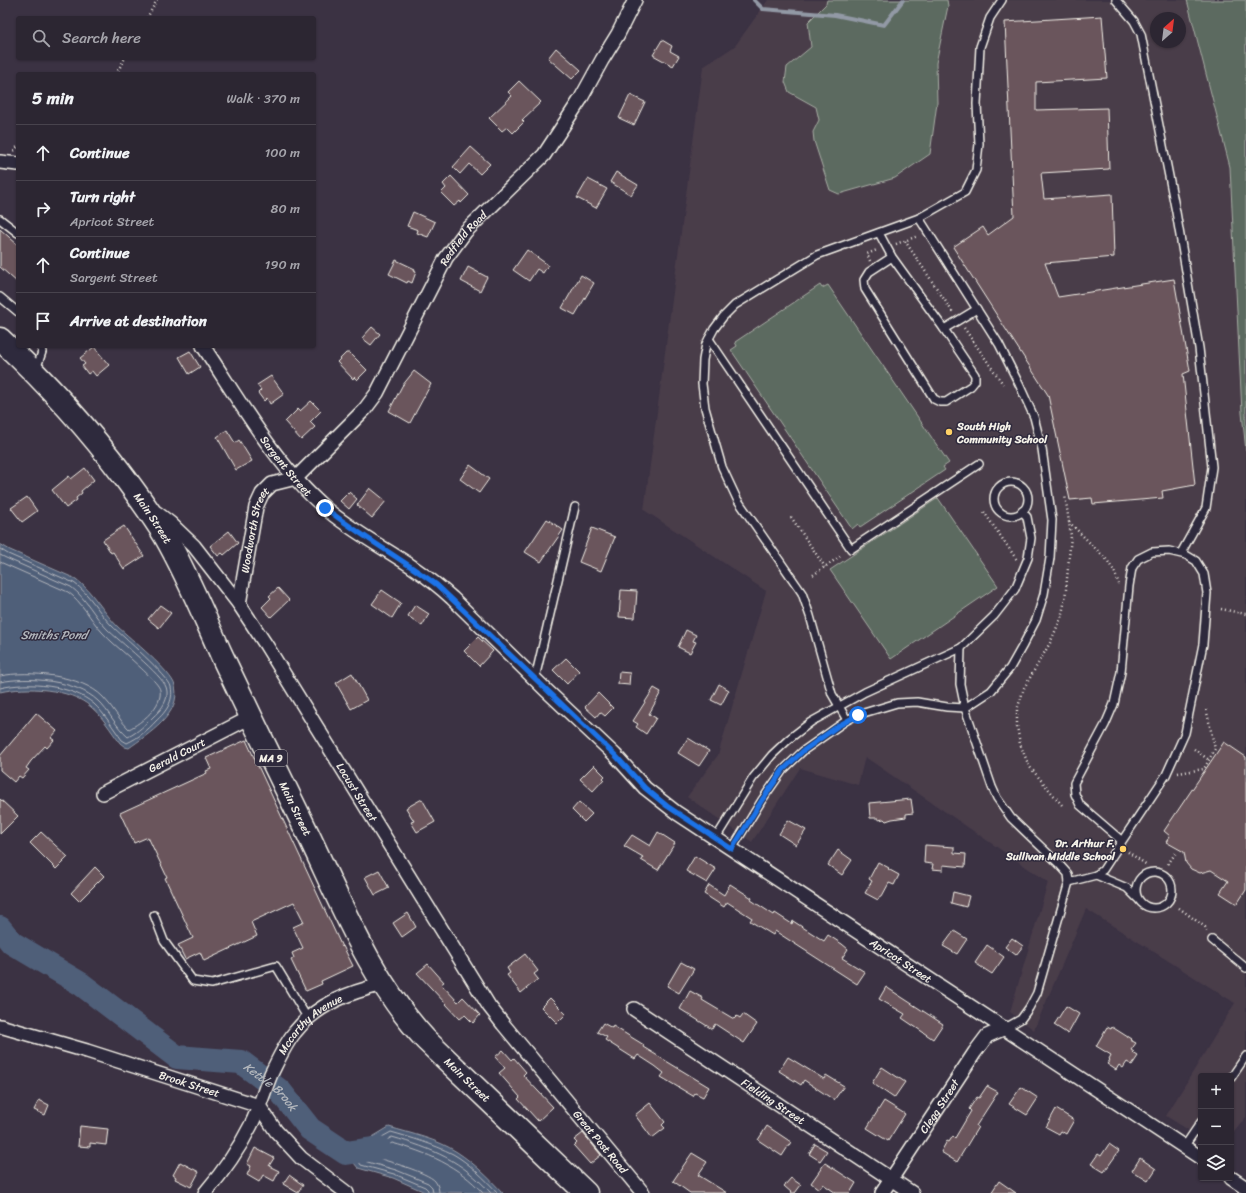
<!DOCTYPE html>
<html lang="en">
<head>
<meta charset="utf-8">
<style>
  body { margin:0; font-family:Sriracha,sans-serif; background:#38323e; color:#f1f3f6 }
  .controls { position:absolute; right:12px; bottom:12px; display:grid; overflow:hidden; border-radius:4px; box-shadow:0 1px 3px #0004 }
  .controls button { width:36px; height:36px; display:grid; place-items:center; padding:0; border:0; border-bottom:1px solid #48434d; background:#2c2632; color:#f1f3f6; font:20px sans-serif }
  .compass { position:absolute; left:1150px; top:12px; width:36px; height:36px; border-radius:50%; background:#2c2632; box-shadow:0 1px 3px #0004; rotate:28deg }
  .stop { position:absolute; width:12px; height:12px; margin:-9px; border:3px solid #1a73e8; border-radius:50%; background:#fff }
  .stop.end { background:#1a73e8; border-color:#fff; box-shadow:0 1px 4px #0008 }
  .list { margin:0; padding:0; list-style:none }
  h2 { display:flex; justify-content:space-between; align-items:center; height:52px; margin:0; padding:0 16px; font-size:17px }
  h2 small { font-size:13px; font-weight:400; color:#a6a5ac }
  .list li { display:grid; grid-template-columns:26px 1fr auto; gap:12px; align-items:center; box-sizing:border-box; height:56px; padding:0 16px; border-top:1px solid #48434d }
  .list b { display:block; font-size:15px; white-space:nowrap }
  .list p { margin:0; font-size:13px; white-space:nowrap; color:#a6a5ac }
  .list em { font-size:13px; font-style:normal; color:#a6a5ac }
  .icon { flex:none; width:22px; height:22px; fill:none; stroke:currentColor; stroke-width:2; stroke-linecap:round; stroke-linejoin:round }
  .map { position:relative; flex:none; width:1246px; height:1193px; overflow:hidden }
  .search { position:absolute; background:#2c2632; box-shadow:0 1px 3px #0004; left:16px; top:16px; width:300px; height:44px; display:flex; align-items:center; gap:10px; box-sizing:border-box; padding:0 14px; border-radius:4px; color:#a6a5ac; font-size:15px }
  .panel { position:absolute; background:#2c2632; box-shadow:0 1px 3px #0004; left:16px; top:72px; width:300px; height:276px; border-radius:4px }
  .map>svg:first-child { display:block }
  .built { fill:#493c4a; fill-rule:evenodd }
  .green { fill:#5c6a61; stroke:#a8aea4 }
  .water { fill:#505e79; stroke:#9299a5 }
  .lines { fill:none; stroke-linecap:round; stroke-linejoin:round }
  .shore { stroke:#b2b6bc; stroke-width:1 }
  .stream { stroke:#9299a5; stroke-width:4 }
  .river { stroke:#505e79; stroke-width:24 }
  .building { fill:#6b545c; stroke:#f4f1e8 }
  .lane-casing { stroke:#f4f1e8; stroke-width:10 }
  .street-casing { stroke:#f4f1e8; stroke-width:16 }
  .highway-casing { stroke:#f4f1e8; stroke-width:25 }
  .path { stroke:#f4f1e8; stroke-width:2.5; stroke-dasharray:1 3; stroke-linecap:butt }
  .lane { stroke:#2f2a3d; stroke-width:7 }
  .street { stroke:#2f2a3d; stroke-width:13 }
  .highway { stroke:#2f2a3d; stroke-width:22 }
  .route { stroke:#1a73e8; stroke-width:5 }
  .poi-dot { fill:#ffd166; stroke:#2f2a3d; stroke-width:1.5 }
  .labels { text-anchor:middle; stroke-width:3; stroke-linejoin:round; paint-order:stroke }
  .shield { fill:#2f2a3d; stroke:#b9b5b5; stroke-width:1 }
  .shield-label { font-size:10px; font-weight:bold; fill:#f4f1e8 }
  .street-label { font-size:11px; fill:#f4f1e8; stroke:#2f2a3d }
  .poi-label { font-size:11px; font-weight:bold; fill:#f4f1e8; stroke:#2f2a3d; text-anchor:start }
  .water-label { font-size:12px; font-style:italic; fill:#b2b6bc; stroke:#2f2a3d }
</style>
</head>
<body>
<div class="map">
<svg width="1246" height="1193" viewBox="0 0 1246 1193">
  <rect width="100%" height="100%" fill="#3b3243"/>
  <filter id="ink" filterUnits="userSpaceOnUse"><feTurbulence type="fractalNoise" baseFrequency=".025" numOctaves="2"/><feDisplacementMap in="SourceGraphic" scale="8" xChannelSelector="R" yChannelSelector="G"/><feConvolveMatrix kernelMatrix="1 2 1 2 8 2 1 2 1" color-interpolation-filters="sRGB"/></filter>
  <g filter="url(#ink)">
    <path class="built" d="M768,0H1187L1230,167L1242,413L1246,451V1117L1231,1136V1076H1201V1138L1166,1116L1235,1003L1086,909L1034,1030L1010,1012L1048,882L865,757L858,785L800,768L752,842L687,797L718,755L766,591L644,510L703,67L735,46ZM1156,18H1180V42H1156Z"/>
    <g class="green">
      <path d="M827,0H947L948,6L936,63L937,103L930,154L895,178L839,194L830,190L814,141L813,132L819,120L816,107L789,92L785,82L787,67L811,47L808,22L826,4Z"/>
      <path d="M1187,0H1246V451L1242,413L1230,167Z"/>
      <path d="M820,285L822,288L828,285L949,463L943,467L945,470L860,527L858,524L852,529L731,350L737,346L735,342Z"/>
      <path d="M938,498L998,586L891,659L830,570Z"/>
    </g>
    <g class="water">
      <path d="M0,544L10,550L76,579C93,592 103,612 118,627C130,638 172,672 175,686C182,714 148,734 129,748L125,747L120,743C111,731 102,716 91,707C70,688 26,686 0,692Z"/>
      <path d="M389,1127C412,1134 437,1139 457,1152C474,1163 489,1178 503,1193L425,1192L393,1178L358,1168L346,1153Z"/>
    </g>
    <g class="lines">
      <g class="shore">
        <path d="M0,549L8,554L74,583C90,594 98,612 112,626C122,636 169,676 171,687C174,701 166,712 156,721C148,730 138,738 127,743L122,740C114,729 104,713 94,704C72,685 28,681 0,688"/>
        <path d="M0,555L6,558L71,587C86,598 94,616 107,629C118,640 162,675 166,687C170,698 162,709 154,716C146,724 138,732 128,737C116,727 109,711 98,701C76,680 28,676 0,682"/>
        <path d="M0,562L68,592C82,602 90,619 102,632C110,641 120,649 129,657C135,663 159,683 160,690C163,706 141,723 129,729C119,720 113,707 103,697C82,675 29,670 0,676"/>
        <path d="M428,1193V1190L425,1187L394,1174L361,1165L353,1153L391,1132C412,1138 433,1144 453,1154C469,1163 485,1179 498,1193"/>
        <path d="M433,1193L432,1187L428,1183L396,1170L364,1161L361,1155L392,1137C433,1149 461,1160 491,1193"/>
        <path d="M439,1193C439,1189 438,1185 435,1181C427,1172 387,1161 374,1157L373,1154L392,1143C426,1152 459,1166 483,1193"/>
      </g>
      <path class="stream" d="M754,0L763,9L835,15L884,25L903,0"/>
      <path class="river" id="s1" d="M0,928L12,943L81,984L177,1057L241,1062L280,1091L310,1129L346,1153L379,1148"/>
    </g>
    <g class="building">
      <path d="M1102,16L1107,78L1036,82V110L1107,108L1109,169L1041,173L1044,199L1112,194L1114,257L1045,263L1058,297L1174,279L1190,371L1183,374L1195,485L1162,491L1163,498L1093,504L1092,498L1070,500L1048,395L953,247L983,227L988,235L1014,216L1005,22Z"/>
      <path d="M662,40L672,46L670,51L679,56L673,66L653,55Z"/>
      <path d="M556,48L581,70L572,79L548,58Z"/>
      <path d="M519,81L541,102L522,120L524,122L513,133L507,127L502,131L489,118L512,96L508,92Z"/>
      <path d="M630,95L645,102L634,125L619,118Z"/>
      <path d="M471,147L490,164L480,174L469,164L460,174L453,167Z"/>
      <path d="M616,172L638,185L631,195L610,182Z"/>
      <path d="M451,176L469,195L461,203L460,201L454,206L441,193L446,188L443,184Z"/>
      <path d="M588,179L607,189L596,208L577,198Z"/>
      <path d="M413,212L435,222L428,237L417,233L418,230L407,226Z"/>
      <path d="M0,229L18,245V283L0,267Z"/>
      <path d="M527,250L548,265L543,273L537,269L529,281L513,270Z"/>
      <path d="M396,260L415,269L414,271L416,272L412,283L408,281L407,283L389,274Z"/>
      <path d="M468,267L487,277L480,291L461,281Z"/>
      <path d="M581,275L594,283L575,315L562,308Z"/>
      <path d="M372,327L380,334L371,345L362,338Z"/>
      <path d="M94,347L109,365L96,376L92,371L88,374L82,366L85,364L80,358Z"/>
      <path d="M190,351L200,367L189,374L179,357Z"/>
      <path d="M346,353H350L367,370L357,380L354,377L353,379L337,362Z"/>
      <path d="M414,371L431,384L410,423L389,411L402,386Z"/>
      <path d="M271,376L284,394L270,404L267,398L264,401L258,393L261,390L257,385Z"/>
      <path d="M311,401L321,411L310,422L315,427L301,440L285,422L298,409L300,411Z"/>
      <path d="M227,430L235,443L239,440L252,461L236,470L217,437Z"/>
      <path d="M470,465L489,479L479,493L460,479Z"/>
      <path d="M85,468L94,480L81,491L82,493L76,498L77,500L66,508L52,490L69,476L71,479Z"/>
      <path d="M370,488L386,501L372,518L357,505Z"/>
      <path d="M349,492L357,499L349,509L340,501Z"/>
      <path d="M27,497L37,511L22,522L11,508Z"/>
      <path d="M547,519L563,530L541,562L525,552Z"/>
      <path d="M124,526L144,556L124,569L113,552L111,553L103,540Z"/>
      <path d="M592,528L615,537L601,571L579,562Z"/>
      <path d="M229,531L238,543L224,555L222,553L218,556L210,546Z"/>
      <path d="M278,588L289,600L271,617L262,607L271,598L269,596Z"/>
      <path d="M382,590L401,603L392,618L372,604Z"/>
      <path d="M621,590L637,591L635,618L619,617Z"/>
      <path d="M160,605L171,613L159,628L148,619Z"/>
      <path d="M415,605L429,614L422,626L408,616Z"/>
      <path d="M686,630L696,635L693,641L696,642L690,653L678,647Z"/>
      <path d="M478,637L493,651L479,666L464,651Z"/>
      <path d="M566,658L579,671L567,684L553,670Z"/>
      <path d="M619,672L630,673L629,685L618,684Z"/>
      <path d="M352,673L367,700L351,709L336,683Z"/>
      <path d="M719,684L729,690L721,705L711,700Z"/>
      <path d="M654,688L661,692L649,714L656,718L646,734L636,727L638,724L633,721Z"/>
      <path d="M598,693L613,708L605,716L600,712L596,717L585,707Z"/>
      <path d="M36,713L57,731L51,738L54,740L47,748L45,746L31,761L26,768L29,770L22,778L19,776L14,782L0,770V756Z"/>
      <path d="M688,738L709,751L699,766L678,753Z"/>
      <path d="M246,740L342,947L343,946L353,966L321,981L322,984L306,991L291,960L294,958L292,953L303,948L293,927L304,922L294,902L251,922L257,936L204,961L200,952L185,959L178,945L193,938L165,878L167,877L148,837L134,843L120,813L207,773L206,771L211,769L206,758Z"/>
      <path d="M1224,742L1246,757V890L1237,904L1220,893L1228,881L1211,870L1200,873L1191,869L1186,863L1184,852L1166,842L1170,836L1164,831Z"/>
      <path d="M594,765L605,776L603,778L604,779L593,791L580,779Z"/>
      <path d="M0,799L18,816L0,834Z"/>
      <path d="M422,799L435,822L417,832L411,822L414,821L406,808Z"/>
      <path d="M911,799L913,813L906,814V817L892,819L886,821L884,819L878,820V818H870L869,803Z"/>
      <path d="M579,802L592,814L584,822L572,810Z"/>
      <path d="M788,820L806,830L796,845L779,834Z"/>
      <path d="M41,832L68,857L56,869L30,843Z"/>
      <path d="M658,832L675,843L658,870L641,860L643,857L624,846L632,835L650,846Z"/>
      <path d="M925,845L954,847V853L966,854L965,867L943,865V870L932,869L933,864L924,863Z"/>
      <path d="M838,850L852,860L842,875L828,865Z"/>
      <path d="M695,856L716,869L707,883L686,871Z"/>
      <path d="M878,862L889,868L888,869L899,875L894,885L889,883L882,896H880L878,900L865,893L872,881L869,879Z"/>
      <path d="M95,867L104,876L79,901L71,893Z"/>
      <path d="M379,870L389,888L375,895L365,877Z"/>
      <path d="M730,884L752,898L751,900L774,915L775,913L792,924L793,921L824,941L828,935L842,944L848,949L842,958L865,972L857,984L775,931L773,935L750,921L752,918L727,902L724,907L704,894L709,885L724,895Z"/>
      <path d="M953,892L969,896L966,907L951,903Z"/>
      <path d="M408,913L416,927L402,937L393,923Z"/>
      <path d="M954,931L967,939L957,954L943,946Z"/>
      <path d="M1012,938L1023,946L1016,955L1005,947Z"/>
      <path d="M987,945L1004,957L992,974L975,963Z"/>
      <path d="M525,954L538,971L534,974L538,979L521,993L507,975L510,973L507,968Z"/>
      <path d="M681,962L694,969L679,993L667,986Z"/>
      <path d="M428,964L444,982L441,984L458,1002L463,997L480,1015L473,1023L465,1015L460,1019L417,973Z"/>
      <path d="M886,987L943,1024L933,1039L902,1018L905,1014L879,999Z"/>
      <path d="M690,991L703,998L702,1000L734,1019L737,1016L740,1018L743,1014L757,1024L744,1043L715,1024L712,1029L680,1009Z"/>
      <path d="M550,998L566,1014L557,1023L541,1007Z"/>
      <path d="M1066,1006L1079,1014L1068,1034L1054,1025Z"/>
      <path d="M603,1023L612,1028L613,1026L644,1045L643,1047L709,1087L703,1097L695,1093L693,1096L661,1077L664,1073L655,1066L638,1055L635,1059L605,1040L607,1037L597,1032Z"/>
      <path d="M1107,1027L1111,1029L1112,1027L1131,1039L1130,1040L1136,1043L1131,1050L1134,1052L1133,1053L1138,1056L1132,1065L1127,1062L1123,1068L1119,1065L1116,1070L1107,1064L1110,1060L1109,1059L1111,1055L1096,1046Z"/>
      <path d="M503,1050L512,1060L514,1058L526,1072L523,1075L553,1107L538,1121L518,1099L520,1097L499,1073L505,1068L495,1057Z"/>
      <path d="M788,1057L824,1079L826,1075L844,1086L834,1100L804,1080L801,1085L779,1071Z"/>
      <path d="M882,1067L905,1082L894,1098L872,1083Z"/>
      <path d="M987,1086L998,1092L976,1126L978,1127L957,1162L941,1152L947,1141L949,1142L953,1136L955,1138L971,1111L969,1109L977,1097L979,1098Z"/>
      <path d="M1021,1087L1038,1098L1027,1115L1009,1104Z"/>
      <path d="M39,1100L49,1105L45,1115L34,1110Z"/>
      <path d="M884,1101L905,1114L888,1141L867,1128Z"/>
      <path d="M650,1103L665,1122L662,1125L665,1128L652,1138L635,1115Z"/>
      <path d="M1056,1109L1074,1120L1066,1134L1061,1131L1059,1134L1046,1127Z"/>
      <path d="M80,1126L108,1129L106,1145L90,1143V1147L78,1146Z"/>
      <path d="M767,1126L791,1142L782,1156L758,1140Z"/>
      <path d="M583,1133L601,1155L590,1164L574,1146L577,1143L574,1140Z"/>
      <path d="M815,1144L827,1151L820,1161L809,1154Z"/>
      <path d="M1109,1144L1119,1151L1104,1172L1091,1164L1098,1154L1101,1156Z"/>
      <path d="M255,1148L274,1158L269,1166L279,1171L274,1181L263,1175L259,1182L247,1175L251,1166L247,1164Z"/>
      <path d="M692,1153L707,1162L698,1175L727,1193H690L673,1181Z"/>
      <path d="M1140,1158L1156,1169L1148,1181L1132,1171Z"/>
      <path d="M180,1162L199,1172L191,1187L175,1179L176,1177L173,1175Z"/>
      <path d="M825,1163L856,1183L850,1193H836L823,1184L819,1189L811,1183Z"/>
      <path d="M289,1175L303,1185L298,1193L283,1184Z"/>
      <path d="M791,1178L801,1185L795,1193H792L784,1186Z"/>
      <path d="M999,1181L1016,1193H991Z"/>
    </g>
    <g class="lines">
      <defs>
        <g id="lane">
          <path d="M1116,0L1134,21L1141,34L1176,212L1199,348L1212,467L1206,508L1181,553"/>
          <path d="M0,219L18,233"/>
          <path d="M879,233L892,257L944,329L975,375V381L971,386L946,402H940L934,399L865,289L864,280L869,272L892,257"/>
          <path d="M0,297L18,312"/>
          <path d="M944,329L977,309"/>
          <path d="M709,339L851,549L979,464"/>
          <path d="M36,370L42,352L41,346"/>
          <circle cx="1011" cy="499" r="17"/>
          <path d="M961,648L960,684L965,708L992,787L997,798L1011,818L1059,864L1068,874L1069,882L1037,993L1029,1008L1021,1019L1005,1028"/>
          <path d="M537,681L536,674L575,507"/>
          <path d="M847,720L832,694L810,616L802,593L737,499L722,467L705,408L702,384L703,360L706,344L714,329L723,317L735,305L817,255L919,218L965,192L976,170L979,144L977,104L980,47L990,18L1002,0"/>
          <path d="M716,838L753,778L772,755L789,739L811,722L865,692L961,648L994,616L1015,589L1028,558L1031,538L1027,517L1022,511"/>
          <path d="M732,849L762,800L783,770L803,751L847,720L857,715L897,703L917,702L947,707L965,708L991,691L1010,668L1023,645L1036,620L1044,594L1050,558L1052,520L1042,449L1034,417L1019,384L999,344L919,218"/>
          <circle cx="1154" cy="890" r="18"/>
          <path d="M1096,875L1127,888L1137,898"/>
          <path d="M1069,882L1096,875L1103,870L1122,841L1166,775L1185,733L1203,644L1207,593L1204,574L1196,561L1186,555L1169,551L1152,552L1138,559L1132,568L1129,586L1121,672L1114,704L1105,725L1074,783L1075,794L1080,805L1122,841"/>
          <path d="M154,915L164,941L193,981L212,984L276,966L308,1019"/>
          <path d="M1212,940L1246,968"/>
          <path d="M1231,1078L1246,1056"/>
          <path d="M1184,1147L1201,1122"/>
        </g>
        <g id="street">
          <path d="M0,162L18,164"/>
          <path id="s2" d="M203,346C239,400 276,466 325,508C353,532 385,548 414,568C427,577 440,587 452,598L546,690L615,755L645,788L677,813L1201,1158"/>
          <path id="s3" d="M157,513L170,523L194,546L239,604L266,645L489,1006L503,1024L643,1193"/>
          <path id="s4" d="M239,604L256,507L262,494L272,484L296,478L365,409L377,393L446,258L466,231L544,155L580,100L602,60L618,34L635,0"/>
          <path id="s5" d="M103,793L251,717"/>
          <path id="s6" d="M634,1009L912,1193"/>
          <path id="s7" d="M0,1026L87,1051L259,1106L276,1131L301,1158L347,1193"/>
          <path d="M1231,1178L1246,1188"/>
          <path id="s8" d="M205,1193C223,1172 239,1149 251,1125C259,1109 264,1091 271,1074C278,1060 285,1044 295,1032C317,1004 350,992 384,984"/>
          <path id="s9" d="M882,1193L975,1052L987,1036L1005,1028"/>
        </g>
        <g id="highway">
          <path id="s10" d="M0,339C46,382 88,428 125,478C139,497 153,516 165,536C187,574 204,616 222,656C250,715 278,773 307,832C341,903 371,981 426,1040L586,1193"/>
        </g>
      </defs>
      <use href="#lane" class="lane-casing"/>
      <use href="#street" class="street-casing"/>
      <use href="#highway" class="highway-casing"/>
      <g class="path">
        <path d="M147,18L157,0"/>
        <path d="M116,74L125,58"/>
        <path d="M14,151L18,146"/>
        <path d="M905,241L954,314"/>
        <path d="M896,244L918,236"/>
        <path d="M870,261L867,254L877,250"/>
        <path d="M964,328L1003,384"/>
        <path d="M984,512L1017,560"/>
        <path d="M791,517L825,567"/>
        <path d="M1069,522L1107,560L1115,573L1119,584"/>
        <path d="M813,575L842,555"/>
        <path d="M1221,609L1246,614"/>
        <path d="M1194,749L1209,760"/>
        <path d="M1178,773L1204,769L1215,749L1206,708"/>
        <path d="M1062,805L1029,766L1020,744L1017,726V710L1024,688L1050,643L1061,618L1065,600L1071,536L1065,495"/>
        <path d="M1128,852L1147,865"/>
        <path d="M1168,864L1177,851"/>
        <path d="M1179,908L1205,927L1208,933"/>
      </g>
      <use href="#lane" class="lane"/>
      <use href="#street" class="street"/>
      <use href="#highway" class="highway"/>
    </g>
  </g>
  <g class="lines" filter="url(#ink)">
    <path class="route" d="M325,508C361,536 400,558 437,585L615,755L645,788L667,806L732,849L762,800L783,770L803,751L838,726L858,715"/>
  </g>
  <g class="poi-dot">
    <circle cx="949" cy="432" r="4"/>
    <circle cx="1123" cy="849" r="4"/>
  </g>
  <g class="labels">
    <rect class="shield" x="255" y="750" width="32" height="16" rx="3"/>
    <g class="shield-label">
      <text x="271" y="762">MA 9</text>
    </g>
    <g class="street-label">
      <text dy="4" stroke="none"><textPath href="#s4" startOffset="447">Redfield Road</textPath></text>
      <text dy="4" stroke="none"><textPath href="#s2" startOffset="146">Sargent Street</textPath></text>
      <text dy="4" stroke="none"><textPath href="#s10" startOffset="236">Main Street</textPath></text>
      <text dy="4" stroke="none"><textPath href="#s4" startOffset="76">Woodworth Street</textPath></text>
      <text dy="4" stroke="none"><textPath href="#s5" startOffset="83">Gerald Court</textPath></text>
      <text dy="4" stroke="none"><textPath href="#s3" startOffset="345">Locust Street</textPath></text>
      <text dy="4" stroke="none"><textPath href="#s10" startOffset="560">Main Street</textPath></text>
      <text dy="4" stroke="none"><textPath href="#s2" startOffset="939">Apricot Street</textPath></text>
      <text dy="4" stroke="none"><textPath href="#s8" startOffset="202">Mccarthy Avenue</textPath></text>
      <text dy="4" stroke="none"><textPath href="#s10" startOffset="884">Main Street</textPath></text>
      <text dy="4" stroke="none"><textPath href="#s7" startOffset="198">Brook Street</textPath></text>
      <text dy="4" stroke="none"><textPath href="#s6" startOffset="167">Fielding Street</textPath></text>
      <text dy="4" stroke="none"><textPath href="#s9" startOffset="104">Clegg Street</textPath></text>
      <text dy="4" stroke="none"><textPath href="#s3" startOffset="772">Great Post Road</textPath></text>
    </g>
    <g class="poi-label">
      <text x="957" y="430">South High<tspan x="957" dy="13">Community School</tspan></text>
      <text x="1115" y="847" text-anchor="end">Dr. Arthur F.<tspan x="1115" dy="13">Sullivan Middle School</tspan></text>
    </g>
    <g class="water-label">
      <text x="54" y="639">Smiths Pond</text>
      <text dy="4" stroke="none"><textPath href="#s1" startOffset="323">Kettle Brook</textPath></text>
    </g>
  </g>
</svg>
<div class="controls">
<button>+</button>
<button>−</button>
<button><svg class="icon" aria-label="layers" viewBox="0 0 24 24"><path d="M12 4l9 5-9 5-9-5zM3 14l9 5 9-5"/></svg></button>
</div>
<svg class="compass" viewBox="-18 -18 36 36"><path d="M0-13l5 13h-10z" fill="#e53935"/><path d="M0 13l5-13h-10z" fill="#a6a5ac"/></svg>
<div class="stop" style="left:858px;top:715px"></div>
<div class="stop end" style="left:325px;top:508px"></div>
<div class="search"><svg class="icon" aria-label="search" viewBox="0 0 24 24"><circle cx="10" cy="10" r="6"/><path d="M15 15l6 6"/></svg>Search here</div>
<section class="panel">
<h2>5 min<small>Walk · 370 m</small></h2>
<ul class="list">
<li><svg class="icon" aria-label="ahead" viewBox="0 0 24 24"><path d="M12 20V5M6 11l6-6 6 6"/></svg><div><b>Continue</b></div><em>100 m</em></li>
<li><svg class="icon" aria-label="right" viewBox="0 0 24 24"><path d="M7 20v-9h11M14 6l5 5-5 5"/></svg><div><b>Turn right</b><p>Apricot Street</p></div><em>80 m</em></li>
<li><svg class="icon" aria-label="ahead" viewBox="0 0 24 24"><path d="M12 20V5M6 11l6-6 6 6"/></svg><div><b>Continue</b><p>Sargent Street</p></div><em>190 m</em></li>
<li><svg class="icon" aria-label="arrive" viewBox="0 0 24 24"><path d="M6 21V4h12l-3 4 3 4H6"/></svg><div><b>Arrive at destination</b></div></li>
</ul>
</section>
</div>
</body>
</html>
